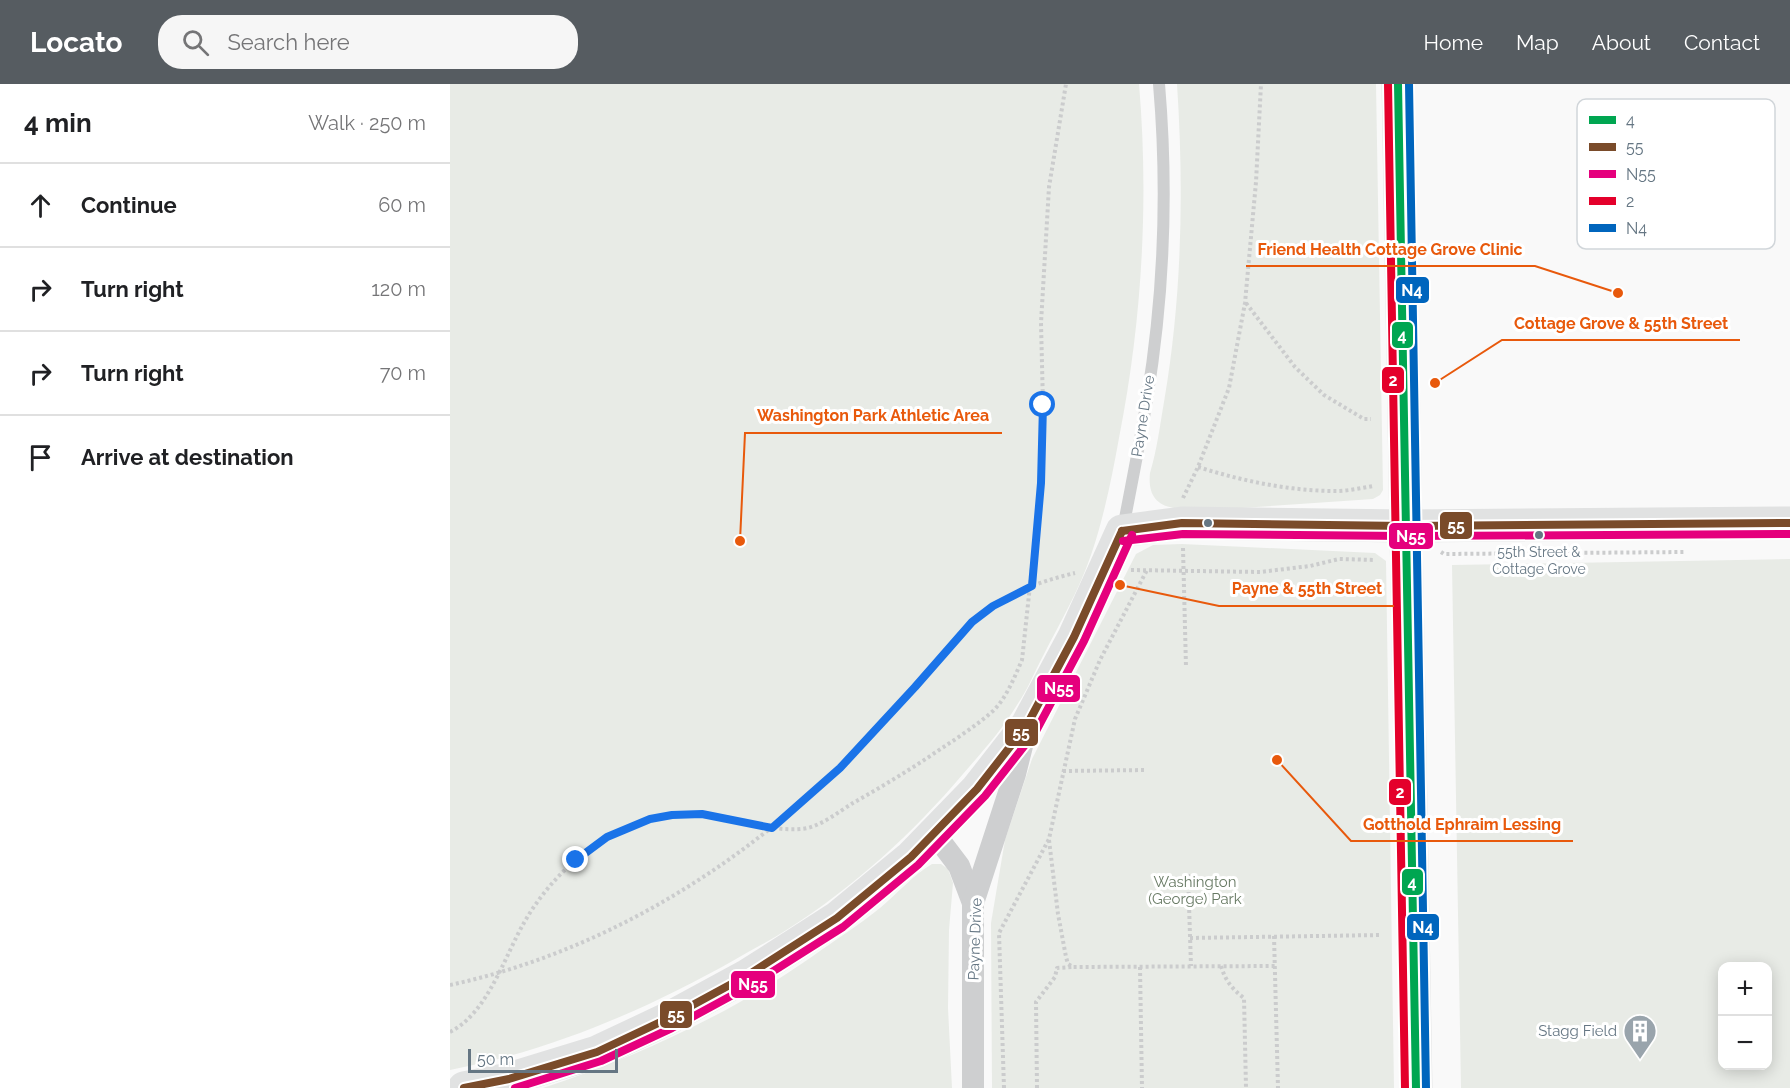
<!DOCTYPE html>
<html lang="en">
<head>
<meta charset="utf-8">
<style>
  body { margin:0; font-family:Raleway,sans-serif; background:#f6f6f6; color:#202124 }
  .controls { position:absolute; right:18px; bottom:18px; display:grid; overflow:hidden; border-radius:12px; box-shadow:0 3px 15px #0003 }
  .controls button { width:54px; height:54px; display:grid; place-items:center; padding:0; border:0; border-bottom:2px solid #e0e0e0; background:#fff; color:#202124; font:30px sans-serif }
  .scale { position:absolute; left:18px; bottom:15px; width:150px; box-sizing:border-box; padding-left:6px; border:3px solid #657683; border-top:0; font-size:16px; line-height:21px; white-space:nowrap; color:#657683; -webkit-text-stroke:4px #fff; paint-order:stroke }
  .stop { position:absolute; width:18px; height:18px; margin:-14px; border:4px solid #1a73e8; border-radius:50%; background:#fff }
  .stop.end { background:#1a73e8; border-color:#fff; box-shadow:0 2px 6px #0008 }
  .list { margin:0; padding:0; list-style:none }
  h2 { display:flex; justify-content:space-between; align-items:center; height:78px; margin:0; padding:0 24px; font-size:26px }
  h2 small { font-size:20px; font-weight:400; color:#757577 }
  .list li { display:grid; grid-template-columns:39px 1fr auto; gap:18px; align-items:center; box-sizing:border-box; height:84px; padding:0 24px; border-top:2px solid #e0e0e0 }
  .list b { display:block; font-size:22px; white-space:nowrap }
  .list em { font-size:20px; font-style:normal; color:#757577 }
  .icon { flex:none; width:33px; height:33px; fill:none; stroke:currentColor; stroke-width:2; stroke-linecap:round; stroke-linejoin:round }
  .map { position:relative; flex:none; width:1340px; height:1004px; overflow:hidden }
  header { display:flex; align-items:center; gap:36px; box-sizing:border-box; height:84px; padding:0 30px; background:#565c61; color:#fff }
  header strong { font-size:28px }
  nav { display:flex; gap:33px; margin-inline-start:auto; font-size:21px }
  .search { width:420px; height:54px; background:#f6f6f6; display:flex; align-items:center; gap:15px; box-sizing:border-box; padding:0 21px; border-radius:24px; color:#757577; font-size:22px }
  main { display:flex }
  aside { flex:1; background:#fff }
  .map>svg:first-child { display:block }
  .green { fill:#e8ebe6; fill-rule:evenodd }
  .lines { fill:none; stroke-linecap:round; stroke-linejoin:round }
  .path { stroke:#cbcccd; stroke-width:4; stroke-dasharray:3 3; stroke-linecap:butt }
  .lane { stroke:#cecfd0; stroke-width:12 }
  .street { stroke:#cecfd0; stroke-width:22 }
  .secondary { stroke:#e1e2e2; stroke-width:33 }
  .bus-1-casing { stroke:#fff; stroke-width:12 }
  .bus-2-casing { stroke:#fff; stroke-width:12 }
  .bus-3-casing { stroke:#fff; stroke-width:12 }
  .bus-4-casing { stroke:#fff; stroke-width:12 }
  .bus-5-casing { stroke:#fff; stroke-width:12 }
  .bus-1 { stroke:#00a651; stroke-width:8 }
  .bus-2 { stroke:#7a4b2a; stroke-width:8 }
  .bus-3 { stroke:#e5007d; stroke-width:8 }
  .bus-4 { stroke:#e4002b; stroke-width:8 }
  .bus-5 { stroke:#0065bd; stroke-width:8 }
  .route { stroke:#1a73e8; stroke-width:8 }
  .bus-dot { fill:#657683; stroke:#fff; stroke-width:2 }
  .labels { text-anchor:middle; stroke-width:6; stroke-linejoin:round; paint-order:stroke }
  .bus-label { font-size:14px; fill:#657683; stroke:#fff }
  .street-label { font-size:15px; fill:#657683; stroke:#fff }
  .park-label { font-size:15px; fill:#687a64; stroke:#fff }
  .poi-label { font-size:15px; fill:#657683; stroke:#fff; text-anchor:end }
  .key { fill:#fff; stroke:#d1d6da; stroke-width:1.5 }
  .key-label { font-size:16px; fill:#657683 }
  .leader { fill:none; stroke:#e8590c; stroke-width:2 }
  .callout-dot { fill:#e8590c; stroke:#fff; stroke-width:2 }
  .callout-label { font-size:16px; text-anchor:middle; font-weight:bold; fill:#e8590c; stroke:#fff; stroke-width:6; stroke-linejoin:round; paint-order:stroke }
  .line-badge { stroke:#fff; stroke-width:2 }
  .badge-label { font-size:16px; text-anchor:middle; font-weight:bold; fill:#fff }
</style>
</head>
<body>
<header>
<strong>Locato</strong>
<div class="search"><svg class="icon" aria-label="search" viewBox="0 0 24 24"><circle cx="10" cy="10" r="6"/><path d="M15 15l6 6"/></svg>Search here</div>
<nav><a>Home</a><a>Map</a><a>About</a><a>Contact</a></nav>
</header>
<main>
<aside>
<h2>4 min<small>Walk · 250 m</small></h2>
<ul class="list">
<li><svg class="icon" aria-label="ahead" viewBox="0 0 24 24"><path d="M12 20V5M6 11l6-6 6 6"/></svg><div><b>Continue</b></div><em>60 m</em></li>
<li><svg class="icon" aria-label="right" viewBox="0 0 24 24"><path d="M7 20v-9h11M14 6l5 5-5 5"/></svg><div><b>Turn right</b></div><em>120 m</em></li>
<li><svg class="icon" aria-label="right" viewBox="0 0 24 24"><path d="M7 20v-9h11M14 6l5 5-5 5"/></svg><div><b>Turn right</b></div><em>70 m</em></li>
<li><svg class="icon" aria-label="arrive" viewBox="0 0 24 24"><path d="M6 21V4h12l-3 4 3 4H6"/></svg><div><b>Arrive at destination</b></div></li>
</ul>
</aside>
<div class="map">
<svg width="1340" height="1004" viewBox="0 0 1340 1004">
  <rect width="100%" height="100%" fill="#f9f9f9"/>
  <g class="green">
    <path d="M0,0H689C699,117 692,238 669,354C662,393 654,433 641,471C629,507 609,540 592,574C584,589 577,607 567,621C552,646 532,668 513,690C463,749 404,803 338,845C321,856 303,865 286,875C196,926 102,966 0,986Z"/>
    <path d="M727,0H926L933,406L930,411L923,415L791,424H724C704,421 698,408 700,389C707,366 710,341 714,318C732,213 734,106 727,0Z"/>
    <path d="M732,460L925,469L936,477L944,1004H542L541,839L555,756L582,675L686,470L703,461Z"/>
    <path d="M1340,475V1004H1011L1002,481ZM1272,882H1318V982H1272Z"/>
    <path d="M482,780H491L498,785L503,799L499,846L498,924L502,1004H93C189,972 280,930 363,872C385,856 409,841 430,824C447,810 463,791 482,780Z"/>
  </g>
  <g class="lines">
    <g class="path">
      <path d="M796,219L845,283L874,311L914,335H921"/>
      <path d="M748,383C793,397 839,407 886,407C898,407 911,404 923,402"/>
      <path d="M733,414L748,383L779,304L795,219L806,98L811,0"/>
      <path d="M733,464L736,583"/>
      <path d="M991,468L994,470L1234,468"/>
      <path d="M681,486L810,488L860,482L889,475L925,476"/>
      <path d="M613,687L696,686"/>
      <path d="M599,756L608,830L616,873L618,880L623,883L825,882"/>
      <path d="M738,790L741,882"/>
      <path d="M824,852L828,1004"/>
      <path d="M740,854L931,851"/>
      <path d="M771,882C775,896 782,905 794,914L796,1004"/>
      <path d="M690,883L692,1004"/>
      <path d="M0,901C148,869 280,789 388,685C420,655 450,621 478,588C498,565 516,541 541,523C565,506 596,496 625,489"/>
      <path d="M0,948C38,929 55,871 75,837C97,799 133,763 173,746C209,730 245,726 284,735C306,740 327,747 351,745C369,744 388,728 403,719C433,702 463,684 492,664C509,653 527,641 543,627C557,613 564,594 572,576L591,399L593,321L591,239L599,103L616,0"/>
      <path d="M554,1004L549,849L599,755L625,635L650,576L697,486"/>
      <path d="M587,1004L586,918L605,893L607,884L623,883"/>
    </g>
    <path class="lane" d="M673,445C681,402 690,359 697,315C714,211 718,105 709,0"/>
    <g class="street">
      <path d="M484,749L509,782L523,819"/>
      <path d="M523,1004V819L565,690L575,650"/>
    </g>
    <g class="secondary">
      <path d="M948,0L966,1004"/>
      <path d="M14,1004L59,995L147,968L217,935L298,891L387,834L461,773L527,705L577,641L624,553L672,447L732,439L956,442L1340,439"/>
    </g>
    <defs>
      <path id="bus-1" d="M948,0L966,1004"/>
      <g id="bus-2">
        <path d="M672,447L732,439L956,442L1340,439"/>
        <path d="M14,1004L59,995L147,968L217,935L298,891L387,834L461,773L527,705L577,641L624,553L672,447"/>
      </g>
      <g id="bus-3">
        <path d="M673,457L733,450L956,452L1340,450"/>
        <path d="M65,1004L151,977L222,944L303,900L393,843L468,781L535,712L586,647L634,557L682,451"/>
      </g>
      <path id="bus-4" d="M938,0L955,1004"/>
      <path id="bus-5" d="M959,0L976,1004"/>
    </defs>
    <use href="#bus-1" class="bus-1-casing"/>
    <use href="#bus-2" class="bus-2-casing"/>
    <use href="#bus-3" class="bus-3-casing"/>
    <use href="#bus-4" class="bus-4-casing"/>
    <use href="#bus-5" class="bus-5-casing"/>
    <use href="#bus-1" class="bus-1"/>
    <use href="#bus-2" class="bus-2"/>
    <use href="#bus-3" class="bus-3"/>
    <use href="#bus-4" class="bus-4"/>
    <use href="#bus-5" class="bus-5"/>
  </g>
  <g class="lines">
    <path class="route" d="M126,776L157,753L200,735L222,731L252,730L322,744L390,684L465,603L522,538L543,522L582,502L591,399L593,321"/>
  </g>
  <defs>
    <symbol id="building-pin" viewBox="-11 -11 22 30"><path d="M0 17L-7.5 6A9.5 9.5 0 1 1 7.5 6Z" fill="#99a4ac" stroke="#fff"/><path d="M-4-6H4V6H1V3H-1V6H-4ZM-2.5-4.3h1.7v1.8h-1.7ZM.8-4.3h1.7v1.8H.8ZM-2.5-1h1.7V.8h-1.7ZM.8-1h1.7V.8H.8Z" fill="#fff"/></symbol>
  </defs>
  <g fill-rule="evenodd">
    <use href="#building-pin" x="1171" y="928" width="38" height="52"/>
  </g>
  <g class="bus-dot">
    <circle cx="758" cy="439" r="5"/>
    <circle cx="1089" cy="451" r="5"/>
  </g>
  <g class="labels">
    <g class="bus-label">
      <text x="1089" y="473">55th Street &amp;<tspan x="1089" dy="17">Cottage Grove</tspan></text>
    </g>
    <g class="street-label">
      <text transform="translate(693 332) rotate(-81)" y="5">Payne Drive</text>
      <text transform="translate(525 855) rotate(-88)" y="5">Payne Drive</text>
    </g>
    <g class="park-label">
      <text x="745" y="803">Washington<tspan x="745" dy="17">(George) Park</tspan></text>
    </g>
    <g class="poi-label">
      <text x="1167" y="952">Stagg Field</text>
    </g>
  </g>
  <rect x="1127" y="15" width="198" height="150" rx="9" class="key"/>
  <rect x="1139" y="32" width="27" height="8" fill="#00a651"/>
  <rect x="1139" y="59" width="27" height="8" fill="#7a4b2a"/>
  <rect x="1139" y="86" width="27" height="8" fill="#e5007d"/>
  <rect x="1139" y="113" width="27" height="8" fill="#e4002b"/>
  <rect x="1139" y="140" width="27" height="8" fill="#0065bd"/>
  <g class="key-label">
    <text x="1176" y="42">4</text>
    <text x="1176" y="69">55</text>
    <text x="1176" y="96">N55</text>
    <text x="1176" y="123">2</text>
    <text x="1176" y="150">N4</text>
  </g>
  <path class="leader" d="M1168 209L1085 182H796M985 299L1052 256H1290M290 457L295 349H552M670 501L769 522H944M827 676L901 757H1123"/>
  <g class="callout-dot">
    <circle cx="1168" cy="209" r="6"/>
    <circle cx="985" cy="299" r="6"/>
    <circle cx="290" cy="457" r="6"/>
    <circle cx="670" cy="501" r="6"/>
    <circle cx="827" cy="676" r="6"/>
  </g>
  <g class="callout-label">
    <text x="940" y="171">Friend Health Cottage Grove Clinic</text>
    <text x="1171" y="245">Cottage Grove &amp; 55th Street</text>
    <text x="423" y="337">Washington Park Athletic Area</text>
    <text x="857" y="510">Payne &amp; 55th Street</text>
    <text x="1012" y="746">Gotthold Ephraim Lessing</text>
  </g>
  <g class="line-badge">
    <rect x="945" y="192" width="35" height="28" rx="6" fill="#0065bd"/>
    <rect x="941" y="237" width="23" height="28" rx="6" fill="#00a651"/>
    <rect x="931" y="282" width="24" height="28" rx="6" fill="#e4002b"/>
    <rect x="989" y="427" width="34" height="29" rx="6" fill="#7a4b2a"/>
    <rect x="938" y="438" width="46" height="28" rx="6" fill="#e5007d"/>
    <rect x="586" y="590" width="45" height="29" rx="6" fill="#e5007d"/>
    <rect x="554" y="634" width="35" height="29" rx="6" fill="#7a4b2a"/>
    <rect x="938" y="694" width="24" height="28" rx="6" fill="#e4002b"/>
    <rect x="951" y="784" width="23" height="28" rx="6" fill="#00a651"/>
    <rect x="956" y="829" width="34" height="28" rx="6" fill="#0065bd"/>
    <rect x="280" y="886" width="46" height="29" rx="6" fill="#e5007d"/>
    <rect x="209" y="916" width="34" height="29" rx="6" fill="#7a4b2a"/>
  </g>
  <g class="badge-label">
    <text x="962" y="212">N4</text>
    <text x="952" y="257">4</text>
    <text x="943" y="302">2</text>
    <text x="1006" y="447">55</text>
    <text x="961" y="458">N55</text>
    <text x="609" y="610">N55</text>
    <text x="571" y="654">55</text>
    <text x="950" y="714">2</text>
    <text x="962" y="804">4</text>
    <text x="973" y="849">N4</text>
    <text x="303" y="906">N55</text>
    <text x="226" y="936">55</text>
  </g>
</svg>
<div class="controls">
<button>+</button>
<button>−</button>
</div>
<div class="scale">50 m</div>
<div class="stop" style="left:593px;top:321px"></div>
<div class="stop end" style="left:126px;top:776px"></div>
</div>
</main>
</body>
</html>
